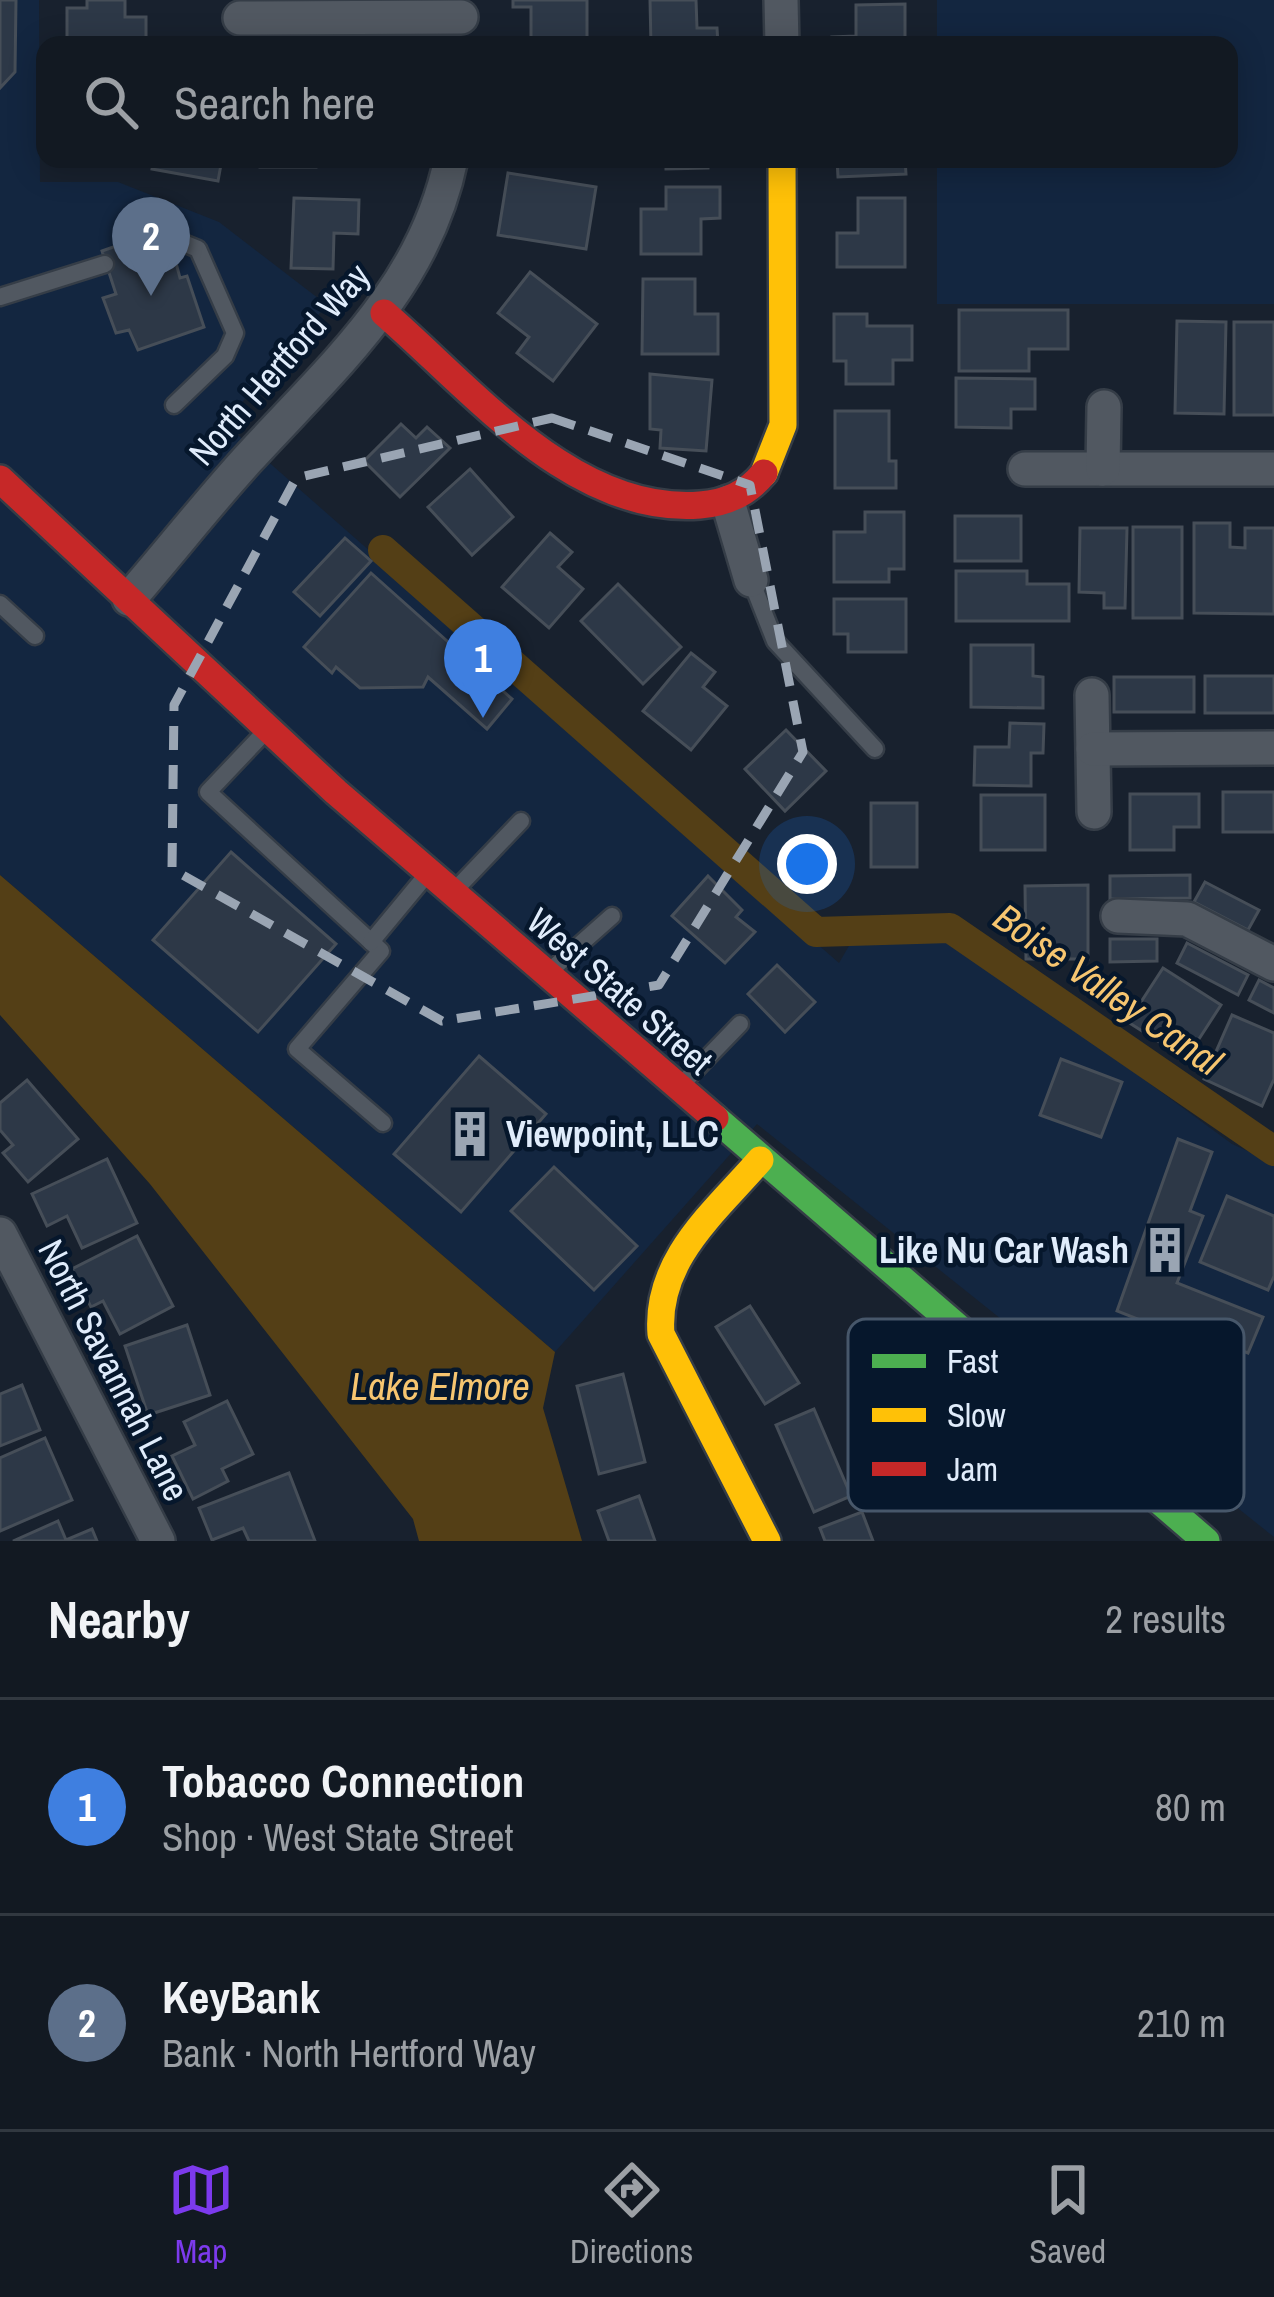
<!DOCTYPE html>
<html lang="en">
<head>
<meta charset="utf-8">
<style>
  body { margin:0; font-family:"Archivo Narrow",sans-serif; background:#1b222a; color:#f1f3f6 }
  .you { position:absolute; left:807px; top:864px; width:42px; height:42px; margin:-30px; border:9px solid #fff; border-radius:50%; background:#1a73e8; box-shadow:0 0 0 18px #1a73e833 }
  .badge { display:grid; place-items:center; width:78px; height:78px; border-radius:50%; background:#7c3aed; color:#fff; font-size:39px; font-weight:700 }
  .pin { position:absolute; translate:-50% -99px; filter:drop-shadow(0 3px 6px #0008) }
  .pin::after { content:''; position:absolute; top:63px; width:42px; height:36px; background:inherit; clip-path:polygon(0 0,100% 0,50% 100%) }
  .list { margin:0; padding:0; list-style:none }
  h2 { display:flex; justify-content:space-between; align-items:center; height:156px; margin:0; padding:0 48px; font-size:51px }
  h2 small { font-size:39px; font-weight:400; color:#9ca0a5 }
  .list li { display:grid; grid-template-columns:78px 1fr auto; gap:36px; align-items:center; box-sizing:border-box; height:216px; padding:0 48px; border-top:3px solid #313840 }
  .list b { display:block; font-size:45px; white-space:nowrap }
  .list p { margin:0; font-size:39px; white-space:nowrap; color:#9ca0a5 }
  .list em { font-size:39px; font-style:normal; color:#9ca0a5 }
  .icon { flex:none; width:66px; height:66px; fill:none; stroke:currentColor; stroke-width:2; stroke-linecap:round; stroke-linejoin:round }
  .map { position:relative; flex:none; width:1274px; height:1541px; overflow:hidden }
  .search { position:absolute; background:#121922; box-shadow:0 6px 30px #0003; left:36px; right:36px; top:36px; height:132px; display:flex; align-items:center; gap:30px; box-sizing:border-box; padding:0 42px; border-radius:24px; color:#9ca0a5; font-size:45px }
  .sheet { height:588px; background:#121922 }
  nav { display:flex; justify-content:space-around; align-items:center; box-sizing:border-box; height:168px; border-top:3px solid #313840; background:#121922; font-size:33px; color:#9ca0a5 }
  nav a { display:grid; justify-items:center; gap:6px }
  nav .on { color:#7c3aed }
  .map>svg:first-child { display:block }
  .built { fill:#132640 }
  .water { fill:#543f16 }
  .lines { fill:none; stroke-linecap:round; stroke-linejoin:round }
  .canal { stroke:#543f16; stroke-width:30 }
  .building { fill:#2d3847; stroke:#464e58; stroke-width:3 }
  .lane-casing { stroke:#353d47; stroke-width:21 }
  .street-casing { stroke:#353d47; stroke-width:38 }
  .fast-casing { stroke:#353d47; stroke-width:32 }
  .slow-casing { stroke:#353d47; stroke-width:32 }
  .jam-casing { stroke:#353d47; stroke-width:32 }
  .lane { stroke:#515861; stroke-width:16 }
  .street { stroke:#515861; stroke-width:33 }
  .fast { stroke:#4caf50; stroke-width:27 }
  .slow { stroke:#ffc107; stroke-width:27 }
  .jam { stroke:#c62828; stroke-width:27 }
  .marked { fill:none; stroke:#9aa5b3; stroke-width:9; stroke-dasharray:24 15; stroke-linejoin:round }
  .labels { text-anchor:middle; stroke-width:9; stroke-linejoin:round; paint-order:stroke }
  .street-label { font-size:36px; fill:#e0ecfb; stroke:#06172c }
  .poi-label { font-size:36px; font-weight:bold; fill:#e0ecfb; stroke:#06172c; text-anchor:start }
  .water-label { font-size:39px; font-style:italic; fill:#f6c570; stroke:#06172c }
  .key { fill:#06172c; stroke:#47576a; stroke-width:3 }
  .key-label { font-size:33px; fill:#e0ecfb }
</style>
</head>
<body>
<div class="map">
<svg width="1274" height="1541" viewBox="0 0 1274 1541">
  <rect width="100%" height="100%" fill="#18212e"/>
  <g class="built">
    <path d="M0,0H39L40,182H118L219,222L327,305L224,423L839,963L853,939L942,931L1232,1144L1274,1163V1537L757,1124L555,1352L0,875Z"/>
    <path d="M937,0H1274V304H937V159H1229V45H937Z"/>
  </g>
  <path class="water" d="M0,875L555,1352L543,1408L582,1541H419L413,1519L150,1184L0,1015Z"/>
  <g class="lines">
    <path class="canal" d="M383,550L816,932L950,928L1274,1151"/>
  </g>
  <g class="building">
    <path d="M0,0H16L15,72L0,88Z"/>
    <path d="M87,0H125V17H146V45L67,41V8H87Z"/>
    <path d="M513,0H587V45H531V7H513Z"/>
    <path d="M650,0H696L697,28H717L718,45H651Z"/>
    <path d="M905,4V45H833L832,37L856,36V5Z"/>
    <path d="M154,159H222L218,181L152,169Z"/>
    <rect x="260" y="159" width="56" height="8"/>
    <path d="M666,159H708V168L666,169Z"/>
    <path d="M837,159H905L906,174L838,177Z"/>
    <path d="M508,173L596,187L586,249L498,235Z"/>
    <path d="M666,187H720V218L701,219V254H641V209H666Z"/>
    <path d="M294,198L359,200L358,234L334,233L333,269L291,268Z"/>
    <path d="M858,198H905V267H837V233H858Z"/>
    <path d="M136,239L149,273L176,263L180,278L187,276L204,327L138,350L129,330L116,333L103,298L116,294L102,251Z"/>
    <path d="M530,272L597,324L553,381L517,353L529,337L498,313Z"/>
    <path d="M643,279H695V314H718V354H642Z"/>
    <path d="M959,310H1068V349H1029V371H959Z"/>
    <path d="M834,314H867V326H912V360H893V384H846V361H834Z"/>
    <path d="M1177,321L1226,322L1224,414L1175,413Z"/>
    <rect x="1234" y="322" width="40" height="93"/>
    <path d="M650,374L712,380L706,451L660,448L661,430L650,429Z"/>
    <path d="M956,378L1035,379V409H1011V428L956,427Z"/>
    <path d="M835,411H889V461H896V488H835Z"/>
    <path d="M401,424L416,438L427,427L450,448L400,497L364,461Z"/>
    <path d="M470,469L513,517L472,555L428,507Z"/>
    <path d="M865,512H904V569H889V582H834V532H865Z"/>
    <rect x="955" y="516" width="66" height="45"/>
    <path d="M1194,523H1230V547L1245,548V528H1274V614L1194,613Z"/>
    <rect x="1133" y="527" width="49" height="91"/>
    <path d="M1080,528H1127L1125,608H1104V593L1079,592Z"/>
    <path d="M550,533L572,552L558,567L583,589L549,628L502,587Z"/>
    <path d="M345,538L371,561L320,616L294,592Z"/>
    <path d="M956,571H1027V584H1069V621H956Z"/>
    <path d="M371,573L512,699L487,729L428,677L423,687L360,688L336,667L332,673L304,647Z"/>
    <path d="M618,584L681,647L643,684L581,621Z"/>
    <path d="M834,599H906V652H848V634H834Z"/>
    <path d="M971,645H1033V676L1043,677V708L971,707Z"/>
    <path d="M691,653L715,672L703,687L727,706L691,750L643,711Z"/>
    <rect x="1205" y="676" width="69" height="37"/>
    <rect x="1114" y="677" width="80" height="35"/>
    <path d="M1010,723L1044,724L1043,753H1031V786L974,785L975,747H1009Z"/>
    <path d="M786,730L826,771L785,811L745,769Z"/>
    <rect x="1223" y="792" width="51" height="40"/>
    <path d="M1130,794H1199V827H1174V850H1130Z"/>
    <rect x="981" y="795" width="64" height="55"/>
    <rect x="871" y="803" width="46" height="64"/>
    <path d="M231,852L336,944L258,1032L153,940Z"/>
    <path d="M1190,875V898L1110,899V876Z"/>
    <path d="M708,876L742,910L736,917L755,932L725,963L672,916Z"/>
    <path d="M1205,882L1259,910L1248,930L1194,902Z"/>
    <path d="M1088,885V959H1026L1025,886Z"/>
    <path d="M1110,939H1157V961L1110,962Z"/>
    <path d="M1187,943L1248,975L1238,995L1177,963Z"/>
    <path d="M777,965L815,1002L785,1032L748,994Z"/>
    <path d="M1163,968L1221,1005L1186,1059L1128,1022Z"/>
    <path d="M1259,980L1274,988V1013L1249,1000Z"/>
    <path d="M1232,1015L1274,1033V1079L1262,1106L1204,1079Z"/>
    <path d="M479,1056L546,1114L461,1212L394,1154Z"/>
    <path d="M1061,1059L1122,1082L1101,1137L1040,1115Z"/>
    <path d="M27,1080L78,1139L28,1182L3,1153L13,1145L0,1130V1103Z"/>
    <path d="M1178,1139L1212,1152L1190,1211L1203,1216L1177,1283L1263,1317L1248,1353L1176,1326L1173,1333L1117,1311Z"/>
    <path d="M107,1159L137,1223L82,1248L67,1216L47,1226L32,1194Z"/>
    <path d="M554,1167L637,1246L594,1290L511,1211Z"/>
    <path d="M1227,1196L1274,1216V1276L1268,1290L1200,1262Z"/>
    <path d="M137,1236L173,1306L120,1334L103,1301L91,1307L72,1269Z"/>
    <path d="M750,1306L799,1383L765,1404L716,1327Z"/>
    <path d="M187,1325L210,1395L148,1415L125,1346Z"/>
    <path d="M623,1374L645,1462L599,1474L577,1386Z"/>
    <path d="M22,1385L40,1430L0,1446V1394Z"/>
    <path d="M227,1401L253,1454L222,1469L228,1481L193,1499L172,1456L195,1445L184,1422Z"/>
    <path d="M814,1409L851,1496L814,1512L776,1425Z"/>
    <path d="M45,1438L72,1500L0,1531V1458Z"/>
    <path d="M289,1473L315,1541H249L243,1528L212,1540L199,1508Z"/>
    <path d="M639,1496L655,1541H609L598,1511Z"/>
    <path d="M862,1512L873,1541H825L820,1528Z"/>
    <path d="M58,1521L66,1540L92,1529L97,1541H13Z"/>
  </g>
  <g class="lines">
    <defs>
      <g id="lane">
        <path d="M141,252L176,240L198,249L235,333L225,356L174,405"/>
        <path d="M0,297L105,264"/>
        <path d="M751,580L775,641L875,749"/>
        <path d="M0,604L35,636"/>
        <path d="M263,734L208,792L381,951L297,1049L383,1123"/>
        <path d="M457,888L521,821"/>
        <path d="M371,942L424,878"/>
        <path d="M551,970L612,916"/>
        <path d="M683,1083L740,1024"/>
      </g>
      <g id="street">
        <path d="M781,0L782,45"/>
        <path d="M240,18L461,17"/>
        <path d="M1025,469H1274"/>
        <path d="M1103,469L1104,407"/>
        <path d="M728,502L751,580"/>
        <path d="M129,599C169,553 207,504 248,459C332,367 425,287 451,159"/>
        <path d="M1092,695L1094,812"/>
        <path d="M1093,749L1274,748"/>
        <path d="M1118,916L1187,919L1274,964"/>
        <path d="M0,1234L158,1541"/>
      </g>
      <path id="fast" d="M715,1118L1206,1541"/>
      <g id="slow">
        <path d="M764,473L783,425L782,159"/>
        <path d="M760,1160C715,1212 655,1260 661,1334L767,1541"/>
      </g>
      <g id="jam">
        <path d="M384,313C472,389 574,515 700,505C726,503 747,494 764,473"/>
        <path d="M0,479L336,792L715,1118"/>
      </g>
    </defs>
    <use href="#lane" class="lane-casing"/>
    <use href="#street" class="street-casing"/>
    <use href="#fast" class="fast-casing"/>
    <use href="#slow" class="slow-casing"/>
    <use href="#jam" class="jam-casing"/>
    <use href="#lane" class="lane"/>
    <use href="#street" class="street"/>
    <use href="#fast" class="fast"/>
    <use href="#slow" class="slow"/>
    <use href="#jam" class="jam"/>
  </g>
  <path class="marked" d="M552,418L750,485L803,752L659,985L442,1021L172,869L174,705L296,478Z"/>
  <defs>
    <symbol id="building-bare" viewBox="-9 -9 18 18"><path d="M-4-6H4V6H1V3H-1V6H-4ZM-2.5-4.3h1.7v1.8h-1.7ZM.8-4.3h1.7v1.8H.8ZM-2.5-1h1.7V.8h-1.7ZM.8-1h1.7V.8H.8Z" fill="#9aa5b3" stroke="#06172c" stroke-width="2.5" paint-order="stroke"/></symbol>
  </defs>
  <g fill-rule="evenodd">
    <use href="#building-bare" x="437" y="1101" width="66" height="66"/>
    <use href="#building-bare" x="1132" y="1217" width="66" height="66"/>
  </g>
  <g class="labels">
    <g class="street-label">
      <text transform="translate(279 364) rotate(-49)" y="13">North Hertford Way</text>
      <text transform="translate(620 991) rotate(41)" y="13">West State Street</text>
      <text transform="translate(114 1370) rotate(63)" y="13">North Savannah Lane</text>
    </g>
    <g class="poi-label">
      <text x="506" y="1147">Viewpoint, LLC</text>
      <text x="1129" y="1263" text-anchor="end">Like Nu Car Wash</text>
    </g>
    <g class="water-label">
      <text transform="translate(1108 989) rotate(35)" y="14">Boise Valley Canal</text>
      <text x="440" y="1400">Lake Elmore</text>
    </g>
  </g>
  <rect x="848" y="1319" width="396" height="192" rx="18" class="key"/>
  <rect x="872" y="1354" width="54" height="14" fill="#4caf50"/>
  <rect x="872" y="1408" width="54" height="14" fill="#ffc107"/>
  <rect x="872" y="1462" width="54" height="14" fill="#c62828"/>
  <g class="key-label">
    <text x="947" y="1373">Fast</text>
    <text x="947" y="1427">Slow</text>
    <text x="947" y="1481">Jam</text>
  </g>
</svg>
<div class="you"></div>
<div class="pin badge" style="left:483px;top:718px;background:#3f7fe0">1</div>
<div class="pin badge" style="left:151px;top:296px;background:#5c6f8a">2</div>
<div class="search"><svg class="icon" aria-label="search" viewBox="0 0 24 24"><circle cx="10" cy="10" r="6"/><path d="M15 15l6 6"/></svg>Search here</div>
</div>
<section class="sheet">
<h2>Nearby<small>2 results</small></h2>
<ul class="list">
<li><span class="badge" style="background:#3f7fe0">1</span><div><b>Tobacco Connection</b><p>Shop · West State Street</p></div><em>80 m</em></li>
<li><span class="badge" style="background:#5c6f8a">2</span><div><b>KeyBank</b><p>Bank · North Hertford Way</p></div><em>210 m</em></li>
</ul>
</section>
<nav>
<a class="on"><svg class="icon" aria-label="map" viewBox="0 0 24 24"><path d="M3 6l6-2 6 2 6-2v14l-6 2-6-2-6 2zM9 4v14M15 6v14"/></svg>Map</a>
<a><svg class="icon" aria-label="directions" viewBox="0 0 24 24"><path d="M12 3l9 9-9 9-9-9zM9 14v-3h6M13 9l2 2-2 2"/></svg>Directions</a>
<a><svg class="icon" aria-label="saved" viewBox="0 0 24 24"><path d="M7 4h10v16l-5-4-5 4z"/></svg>Saved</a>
</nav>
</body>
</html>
